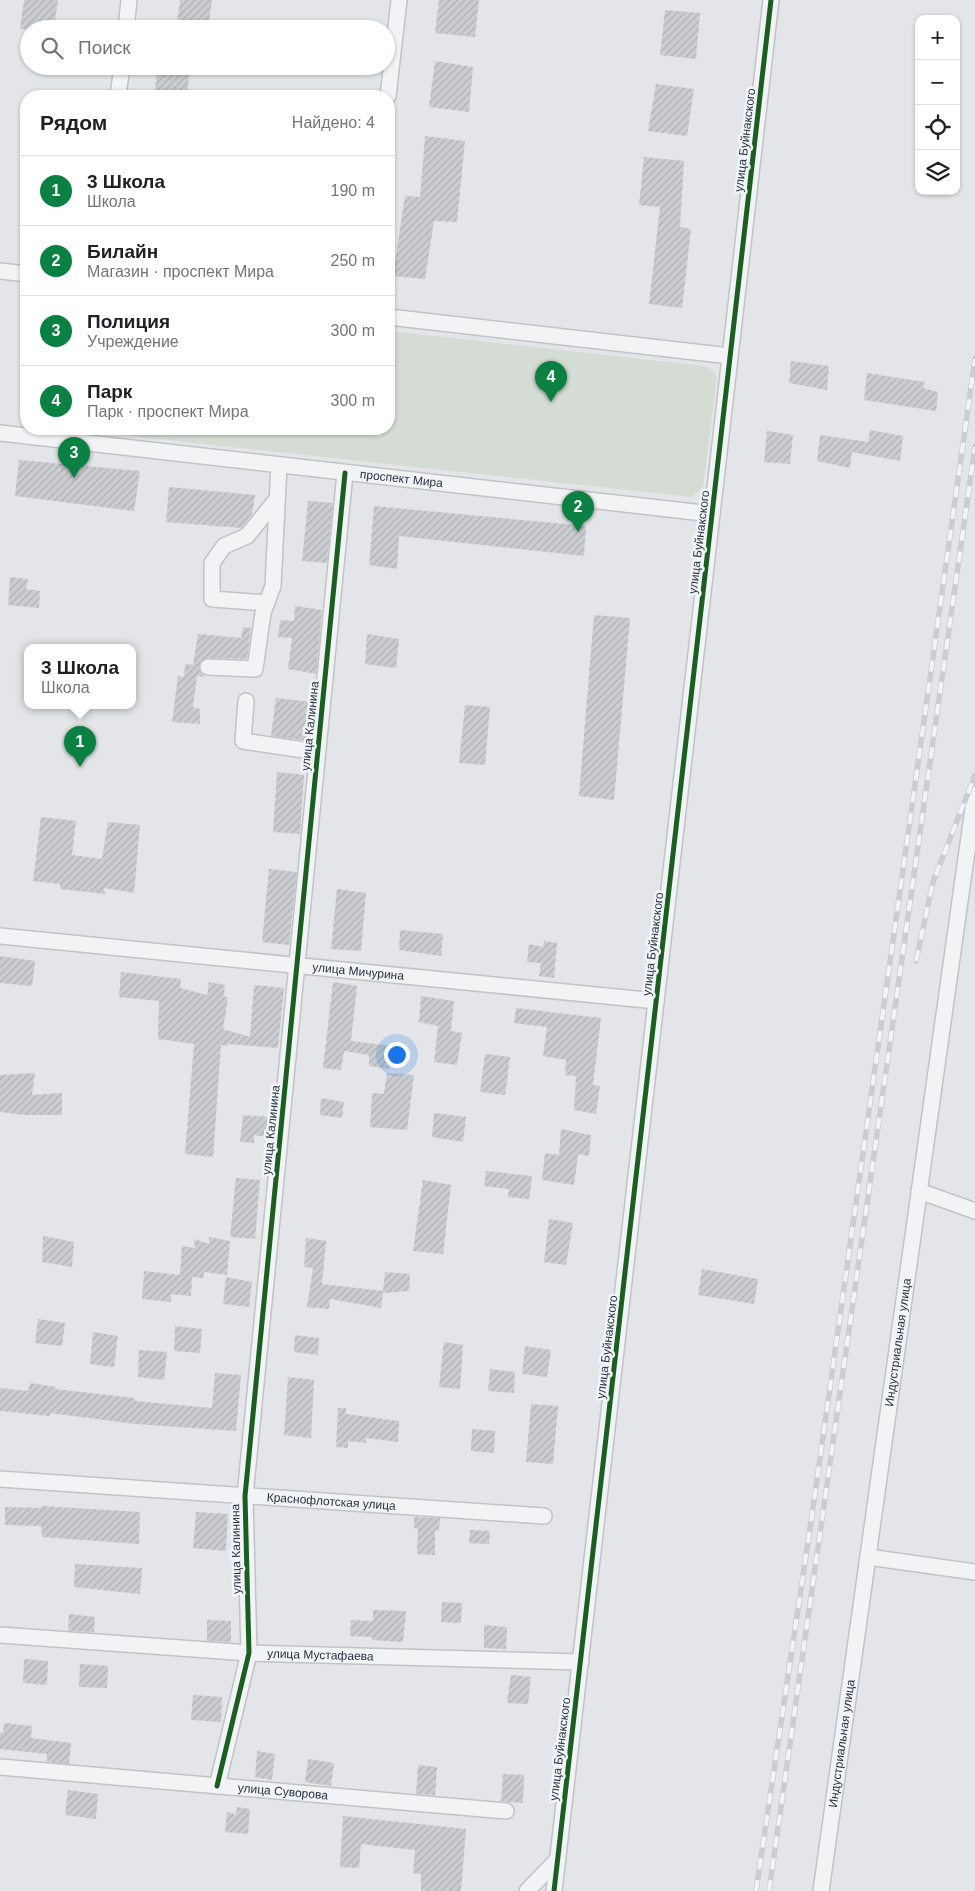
<!DOCTYPE html>
<html lang="ru">
<head>
<meta charset="utf-8">
<style>
  body { margin:0; font-family:Arial,sans-serif; background:#f2f2f2; color:#202124 }
  .controls { position:absolute; right:15px; top:15px; display:grid; overflow:hidden; border-radius:10px; box-shadow:0 1px 4px #0004 }
  .controls button { width:45px; height:45px; display:grid; place-items:center; padding:0; border:0; border-bottom:1px solid #e0e0e0; background:#fff; color:#202124; font:25px sans-serif }
  .you { position:absolute; left:396px; top:1054px; width:18px; height:18px; margin:-12px; border:4px solid #fff; border-radius:50%; background:#1a73e8; box-shadow:0 0 0 8px #1a73e833 }
  .badge { display:grid; place-items:center; width:32px; height:32px; border-radius:50%; background:#0b8043; color:#fff; font-size:16px; font-weight:700 }
  .pin { position:absolute; translate:-50% -41px; filter:drop-shadow(0 1px 2px #0008) }
  .pin::after { content:''; position:absolute; top:26px; width:18px; height:15px; background:inherit; clip-path:polygon(0 0,100% 0,50% 100%) }
  .popup { position:absolute; left:24px; top:644px; width:112px; height:65px; box-sizing:border-box; display:grid; place-content:center; border-radius:10px; background:#fff; filter:drop-shadow(0 1px 4px #0005); font-size:16px; white-space:nowrap; color:#757577 }
  .popup b { font-size:19px; color:#202124 }
  .popup::after { content:''; position:absolute; left:50%; top:100%; margin-left:-10px; border:10px solid transparent; border-top-color:#fff }
  .list { margin:0; padding:0; list-style:none }
  h2 { display:flex; justify-content:space-between; align-items:center; height:65px; margin:0; padding:0 20px; font-size:21px }
  h2 small { font-size:16px; font-weight:400; color:#757577 }
  .list li { display:grid; grid-template-columns:32px 1fr auto; gap:15px; align-items:center; box-sizing:border-box; height:70px; padding:0 20px; border-top:1px solid #e0e0e0 }
  .list b { display:block; font-size:19px; white-space:nowrap }
  .list p { margin:0; font-size:16px; white-space:nowrap; color:#757577 }
  .list em { font-size:16px; font-style:normal; color:#757577 }
  .icon { flex:none; width:28px; height:28px; fill:none; stroke:currentColor; stroke-width:2; stroke-linecap:round; stroke-linejoin:round }
  .map { position:relative; flex:none; width:975px; height:1891px; overflow:hidden }
  .search { position:absolute; background:#fff; box-shadow:0 1px 4px #0004; left:20px; top:20px; width:375px; height:55px; display:flex; align-items:center; gap:12px; box-sizing:border-box; padding:0 18px; border-radius:28px; color:#757577; font-size:19px }
  .panel { position:absolute; background:#fff; box-shadow:0 1px 4px #0004; left:20px; top:90px; width:375px; height:345px; border-radius:20px }
  .map>svg:first-child { display:block }
  .park { fill:#d4dcd3 }
  .building { fill:url(#building-hatch) }
  .lines { fill:none; stroke-linecap:round; stroke-linejoin:round }
  .minor-casing { stroke:#c1c3c6; stroke-width:18 }
  .minor { stroke:#f2f3f5; stroke-width:15 }
  .rail-casing { stroke:#cbcdd0; stroke-width:5.5 }
  .rail { stroke:#f1f4f8; stroke-width:4; stroke-dasharray:11; stroke-linecap:butt }
  .cycleway-casing { stroke:#f1f4f8; stroke-width:8 }
  .cycleway { stroke:#1b5e20; stroke-width:5 }
  .labels { text-anchor:middle; stroke-width:5; stroke-linejoin:round; paint-order:stroke }
  .street-label { font-size:12px; fill:#283343; stroke:#f1f4f8 }
</style>
</head>
<body>
<div class="map">
<svg width="975" height="1891" viewBox="0 0 975 1891">
  <defs>
    <pattern id="building-hatch" width="6" height="6" patternUnits="userSpaceOnUse" patternTransform="scale(1.25)"><rect width="6" height="6" fill="#cbcdd1"/><path d="M-1 1l2-2M0 6l6-6M5 7l2-2" fill="none" stroke="#aeb0b5"/></pattern>
  </defs>
  <rect width="100%" height="100%" fill="#e3e5e8"/>
  <path class="park" d="M389,331L704,366L712,370L717,376L703,487L692,497L102,433L103,429H389Z"/>
  <g class="building">
    <path d="M24,0H58L54,29H20Z"/>
    <path d="M180,0H212L208,29H176Z"/>
    <path d="M439,0H479L475,37L435,33Z"/>
    <path d="M665,10L700,13L696,59L660,55Z"/>
    <path d="M435,61L473,67L469,112L429,107Z"/>
    <path d="M158,66H190L187,96H154Z"/>
    <path d="M656,84L694,89L687,136L648,131Z"/>
    <path d="M425,136L465,141L457,222L434,221L425,279L393,276L405,196L420,197Z"/>
    <path d="M644,157L684,161L680,227L691,229L682,308L649,304L660,207L639,205Z"/>
    <path d="M791,361L829,366L827,390L789,383Z"/>
    <path d="M867,373L925,382L923,388L938,392L936,411L864,400Z"/>
    <path d="M870,430L903,436L900,461L852,452L850,468L817,461L820,435L868,442Z"/>
    <path d="M767,431L793,435L790,464L764,462Z"/>
    <path d="M19,460L140,471L134,511L15,496Z"/>
    <path d="M169,487L255,495L252,514L242,528L166,522Z"/>
    <path d="M308,501L333,503L327,563L302,561Z"/>
    <path d="M374,506L586,526L584,556L399,536L397,569L369,565Z"/>
    <path d="M10,577L28,579L26,589L40,591L39,608L8,605Z"/>
    <path d="M295,606L322,610L316,674L288,669L292,638L278,637L280,620L294,621Z"/>
    <path d="M594,615L630,618L614,800L579,796Z"/>
    <path d="M243,627L251,628L247,659L208,658L200,662V671L204,677L197,676L193,707L200,709V724L172,722L178,676L184,677L185,664L193,665L198,634L241,638Z"/>
    <path d="M367,634L399,639L396,668L365,664Z"/>
    <path d="M276,698L312,702L309,741L271,736Z"/>
    <path d="M465,705L490,707L485,765L459,763Z"/>
    <path d="M277,772L304,775L300,834L273,832Z"/>
    <path d="M41,817L76,821L72,855L102,859L108,822L140,825L134,893L104,888L105,894L60,889V884L33,881Z"/>
    <path d="M269,869L297,872L289,945L262,942Z"/>
    <path d="M337,889L366,893L361,951L331,949Z"/>
    <path d="M400,930L443,934L441,956L399,950Z"/>
    <path d="M544,941L557,943L554,978L539,976L541,963L527,962L529,944L543,947Z"/>
    <path d="M0,956L35,961L32,986L0,983Z"/>
    <path d="M121,972L181,979L180,988L207,995L209,982L225,985L224,996L228,998L223,1029L250,1037L254,985L284,988L278,1048L228,1044V1046L221,1045L213,1157L185,1154L194,1044L158,1039L159,1001L119,997Z"/>
    <path d="M333,982L357,986L351,1041L391,1046L389,1069L369,1066V1055L344,1051L341,1070L323,1068Z"/>
    <path d="M421,996L454,1001L451,1031L462,1033L457,1065L434,1062L438,1026L419,1022Z"/>
    <path d="M516,1008L601,1018L593,1085L600,1086L596,1114L574,1110L576,1076L565,1075L566,1060L543,1056L547,1027L514,1023Z"/>
    <path d="M485,1054L510,1057L505,1095L480,1092Z"/>
    <path d="M35,1073L32,1095L62,1093V1115H25L0,1112V1075Z"/>
    <path d="M387,1073L414,1075L407,1130L370,1127L372,1093L384,1094Z"/>
    <path d="M321,1098L344,1102L342,1118L320,1115Z"/>
    <path d="M434,1113L466,1117L463,1142L432,1137Z"/>
    <path d="M243,1115L270,1117L268,1137L254,1135V1143L240,1142Z"/>
    <path d="M561,1129L591,1135L589,1156L578,1154L574,1185L542,1180L545,1153L559,1155Z"/>
    <path d="M486,1171L532,1176L529,1199L508,1197L509,1189L484,1186Z"/>
    <path d="M236,1178L260,1180L255,1239L230,1237Z"/>
    <path d="M423,1180L451,1185L443,1254L413,1251Z"/>
    <path d="M549,1219L573,1223L566,1265L544,1262Z"/>
    <path d="M43,1236L74,1242L72,1267L42,1262Z"/>
    <path d="M209,1237L230,1241L227,1275L204,1272L203,1278L192,1277L191,1296L171,1294V1302L142,1299L144,1271L180,1275L182,1246L195,1248L194,1239L209,1244Z"/>
    <path d="M306,1238L326,1241L322,1284L383,1291L385,1272L410,1274L409,1291L383,1293L381,1308L330,1299L329,1309L307,1307L313,1268L304,1267Z"/>
    <path d="M702,1269L758,1279L754,1304L698,1295Z"/>
    <path d="M226,1277L252,1282L249,1307L223,1304Z"/>
    <path d="M38,1319L65,1323L62,1346L35,1343Z"/>
    <path d="M175,1326L202,1329L200,1353L174,1351Z"/>
    <path d="M93,1332L118,1336L114,1367L90,1364Z"/>
    <path d="M295,1335L319,1338L318,1355L294,1352Z"/>
    <path d="M444,1342L463,1345L460,1389L439,1387Z"/>
    <path d="M525,1346L551,1350L547,1377L522,1374Z"/>
    <path d="M139,1350L167,1352L164,1380L138,1377Z"/>
    <path d="M490,1369L515,1372L514,1393L488,1391Z"/>
    <path d="M215,1373L241,1375L236,1431L135,1424L50,1413V1416L0,1411V1388L28,1391L30,1383L56,1387L55,1389L135,1398V1401L212,1408Z"/>
    <path d="M288,1377L314,1380L311,1438L284,1435Z"/>
    <path d="M531,1404L558,1406L553,1464L526,1462Z"/>
    <path d="M338,1408H346V1414L399,1421L398,1442L366,1438V1443L348,1441V1448L336,1447Z"/>
    <path d="M472,1429L495,1431L494,1453L471,1451Z"/>
    <path d="M41,1506L140,1512L139,1544L42,1537L41,1526L5,1525V1507L41,1508Z"/>
    <path d="M196,1512L228,1514L226,1551L193,1548Z"/>
    <path d="M414,1517L440,1518L439,1531L435,1530V1555L417,1554L418,1529L414,1528Z"/>
    <path d="M470,1530L490,1531L489,1544L469,1543Z"/>
    <path d="M75,1564L142,1568L140,1594L74,1587Z"/>
    <path d="M442,1602L462,1603L461,1623L441,1622Z"/>
    <path d="M373,1610L406,1611L403,1642L372,1640V1637L350,1636L351,1620L373,1621Z"/>
    <path d="M69,1614L95,1617L94,1632L68,1631Z"/>
    <path d="M207,1620L231,1621V1642L207,1641Z"/>
    <path d="M484,1625L507,1627L506,1649L484,1648Z"/>
    <path d="M24,1659L48,1661L47,1685L23,1683Z"/>
    <path d="M80,1664L108,1666L107,1688L79,1687Z"/>
    <path d="M511,1675L531,1677L528,1704L507,1703Z"/>
    <path d="M193,1695L222,1697L221,1722L191,1720Z"/>
    <path d="M4,1723L32,1726L31,1738L71,1743L69,1764L47,1762V1754L0,1749V1733H3Z"/>
    <path d="M257,1751L275,1754L272,1780L255,1777Z"/>
    <path d="M308,1759L334,1763L331,1786L305,1782Z"/>
    <path d="M418,1765L437,1767L435,1795L416,1794Z"/>
    <path d="M503,1774L524,1775L523,1803L501,1801Z"/>
    <path d="M68,1790L98,1794L96,1819L65,1815Z"/>
    <path d="M237,1807L250,1809L248,1834L225,1832L227,1812L236,1814Z"/>
    <path d="M343,1816L466,1829L461,1891H421V1874L413,1873L415,1850L361,1844L359,1868L340,1867Z"/>
  </g>
  <g class="lines">
    <defs>
      <g id="minor">
        <path d="M126,29L129,0"/>
        <path d="M118,96L122,66"/>
        <path d="M388,96L399,0"/>
        <path d="M0,271L26,274"/>
        <path d="M389,317L730,356"/>
        <path id="s1" d="M0,433L712,514"/>
        <path d="M267,603L212,599V563L224,546L247,536L277,499"/>
        <path d="M208,667L255,669L263,613L273,586L279,465"/>
        <path d="M246,701L243,741L317,752"/>
        <path id="s2" d="M0,936L656,1001"/>
        <path d="M919,1191L975,1211"/>
        <path id="s3" d="M0,1479L544,1516"/>
        <path d="M868,1557L975,1572"/>
        <path id="s4" d="M0,1635L249,1653L581,1662"/>
        <path id="s5" d="M0,1767L506,1811"/>
        <path d="M217,1786L249,1653L245,1496L345,473"/>
        <path d="M527,1891L558,1859"/>
        <path d="M554,1891L771,0"/>
        <path id="s6" d="M821,1891L975,794"/>
      </g>
    </defs>
    <use href="#minor" class="minor-casing"/>
    <use href="#minor" class="minor"/>
    <defs>
      <g id="rail">
        <path d="M916,961L933,882L975,775"/>
        <path d="M756,1891L811,1522L975,359"/>
        <path d="M769,1891L975,447"/>
      </g>
    </defs>
    <use href="#rail" class="rail-casing"/>
    <use href="#rail" class="rail"/>
    <defs>
      <g id="cycleway">
        <path d="M217,1786L249,1653L245,1496L345,473"/>
        <path d="M554,1891L771,0"/>
      </g>
    </defs>
    <use href="#cycleway" class="cycleway-casing"/>
    <use href="#cycleway" class="cycleway"/>
  </g>
  <g class="labels">
    <g class="street-label">
      <text transform="translate(745 140) rotate(-83)" y="4">улица Буйнакского</text>
      <text dy="4" stroke="none"><textPath href="#s1" startOffset="404">проспект Мира</textPath></text>
      <text transform="translate(699 542) rotate(-83)" y="4">улица Буйнакского</text>
      <text transform="translate(310 726) rotate(-84)" y="4">улица Калинина</text>
      <text transform="translate(653 944) rotate(-83)" y="4">улица Буйнакского</text>
      <text dy="4" stroke="none"><textPath href="#s2" startOffset="360">улица Мичурина</textPath></text>
      <text transform="translate(271 1130) rotate(-84)" y="4">улица Калинина</text>
      <text dy="4" stroke="none"><textPath href="#s6" startOffset="554">Индустриальная улица</textPath></text>
      <text transform="translate(607 1347) rotate(-83)" y="4">улица Буйнакского</text>
      <text dy="4" stroke="none"><textPath href="#s3" startOffset="332">Краснофлотская улица</textPath></text>
      <text transform="translate(236 1549) rotate(-91)" y="4">улица Калинина</text>
      <text dy="4" stroke="none"><textPath href="#s4" startOffset="321">улица Мустафаева</textPath></text>
      <text dy="4" stroke="none"><textPath href="#s6" startOffset="149">Индустриальная улица</textPath></text>
      <text transform="translate(560 1749) rotate(-83)" y="4">улица Буйнакского</text>
      <text dy="4" stroke="none"><textPath href="#s5" startOffset="284">улица Суворова</textPath></text>
    </g>
  </g>
</svg>
<div class="controls">
<button>+</button>
<button>−</button>
<button><svg class="icon" aria-label="locate" viewBox="0 0 24 24"><circle cx="12" cy="12" r="6"/><path d="M12 2v4M12 18v4M2 12h4M18 12h4"/></svg></button>
<button><svg class="icon" aria-label="layers" viewBox="0 0 24 24"><path d="M12 4l9 5-9 5-9-5zM3 14l9 5 9-5"/></svg></button>
</div>
<div class="you"></div>
<div class="pin badge" style="left:80px;top:767px">1</div>
<div class="popup"><b>3 Школа</b>Школа</div>
<div class="pin badge" style="left:578px;top:532px">2</div>
<div class="pin badge" style="left:74px;top:478px">3</div>
<div class="pin badge" style="left:551px;top:402px">4</div>
<div class="search"><svg class="icon" aria-label="search" viewBox="0 0 24 24"><circle cx="10" cy="10" r="6"/><path d="M15 15l6 6"/></svg>Поиск</div>
<section class="panel">
<h2>Рядом<small>Найдено: 4</small></h2>
<ul class="list">
<li><span class="badge">1</span><div><b>3 Школа</b><p>Школа</p></div><em>190 m</em></li>
<li><span class="badge">2</span><div><b>Билайн</b><p>Магазин · проспект Мира</p></div><em>250 m</em></li>
<li><span class="badge">3</span><div><b>Полиция</b><p>Учреждение</p></div><em>300 m</em></li>
<li><span class="badge">4</span><div><b>Парк</b><p>Парк · проспект Мира</p></div><em>300 m</em></li>
</ul>
</section>
</div>
</body>
</html>
